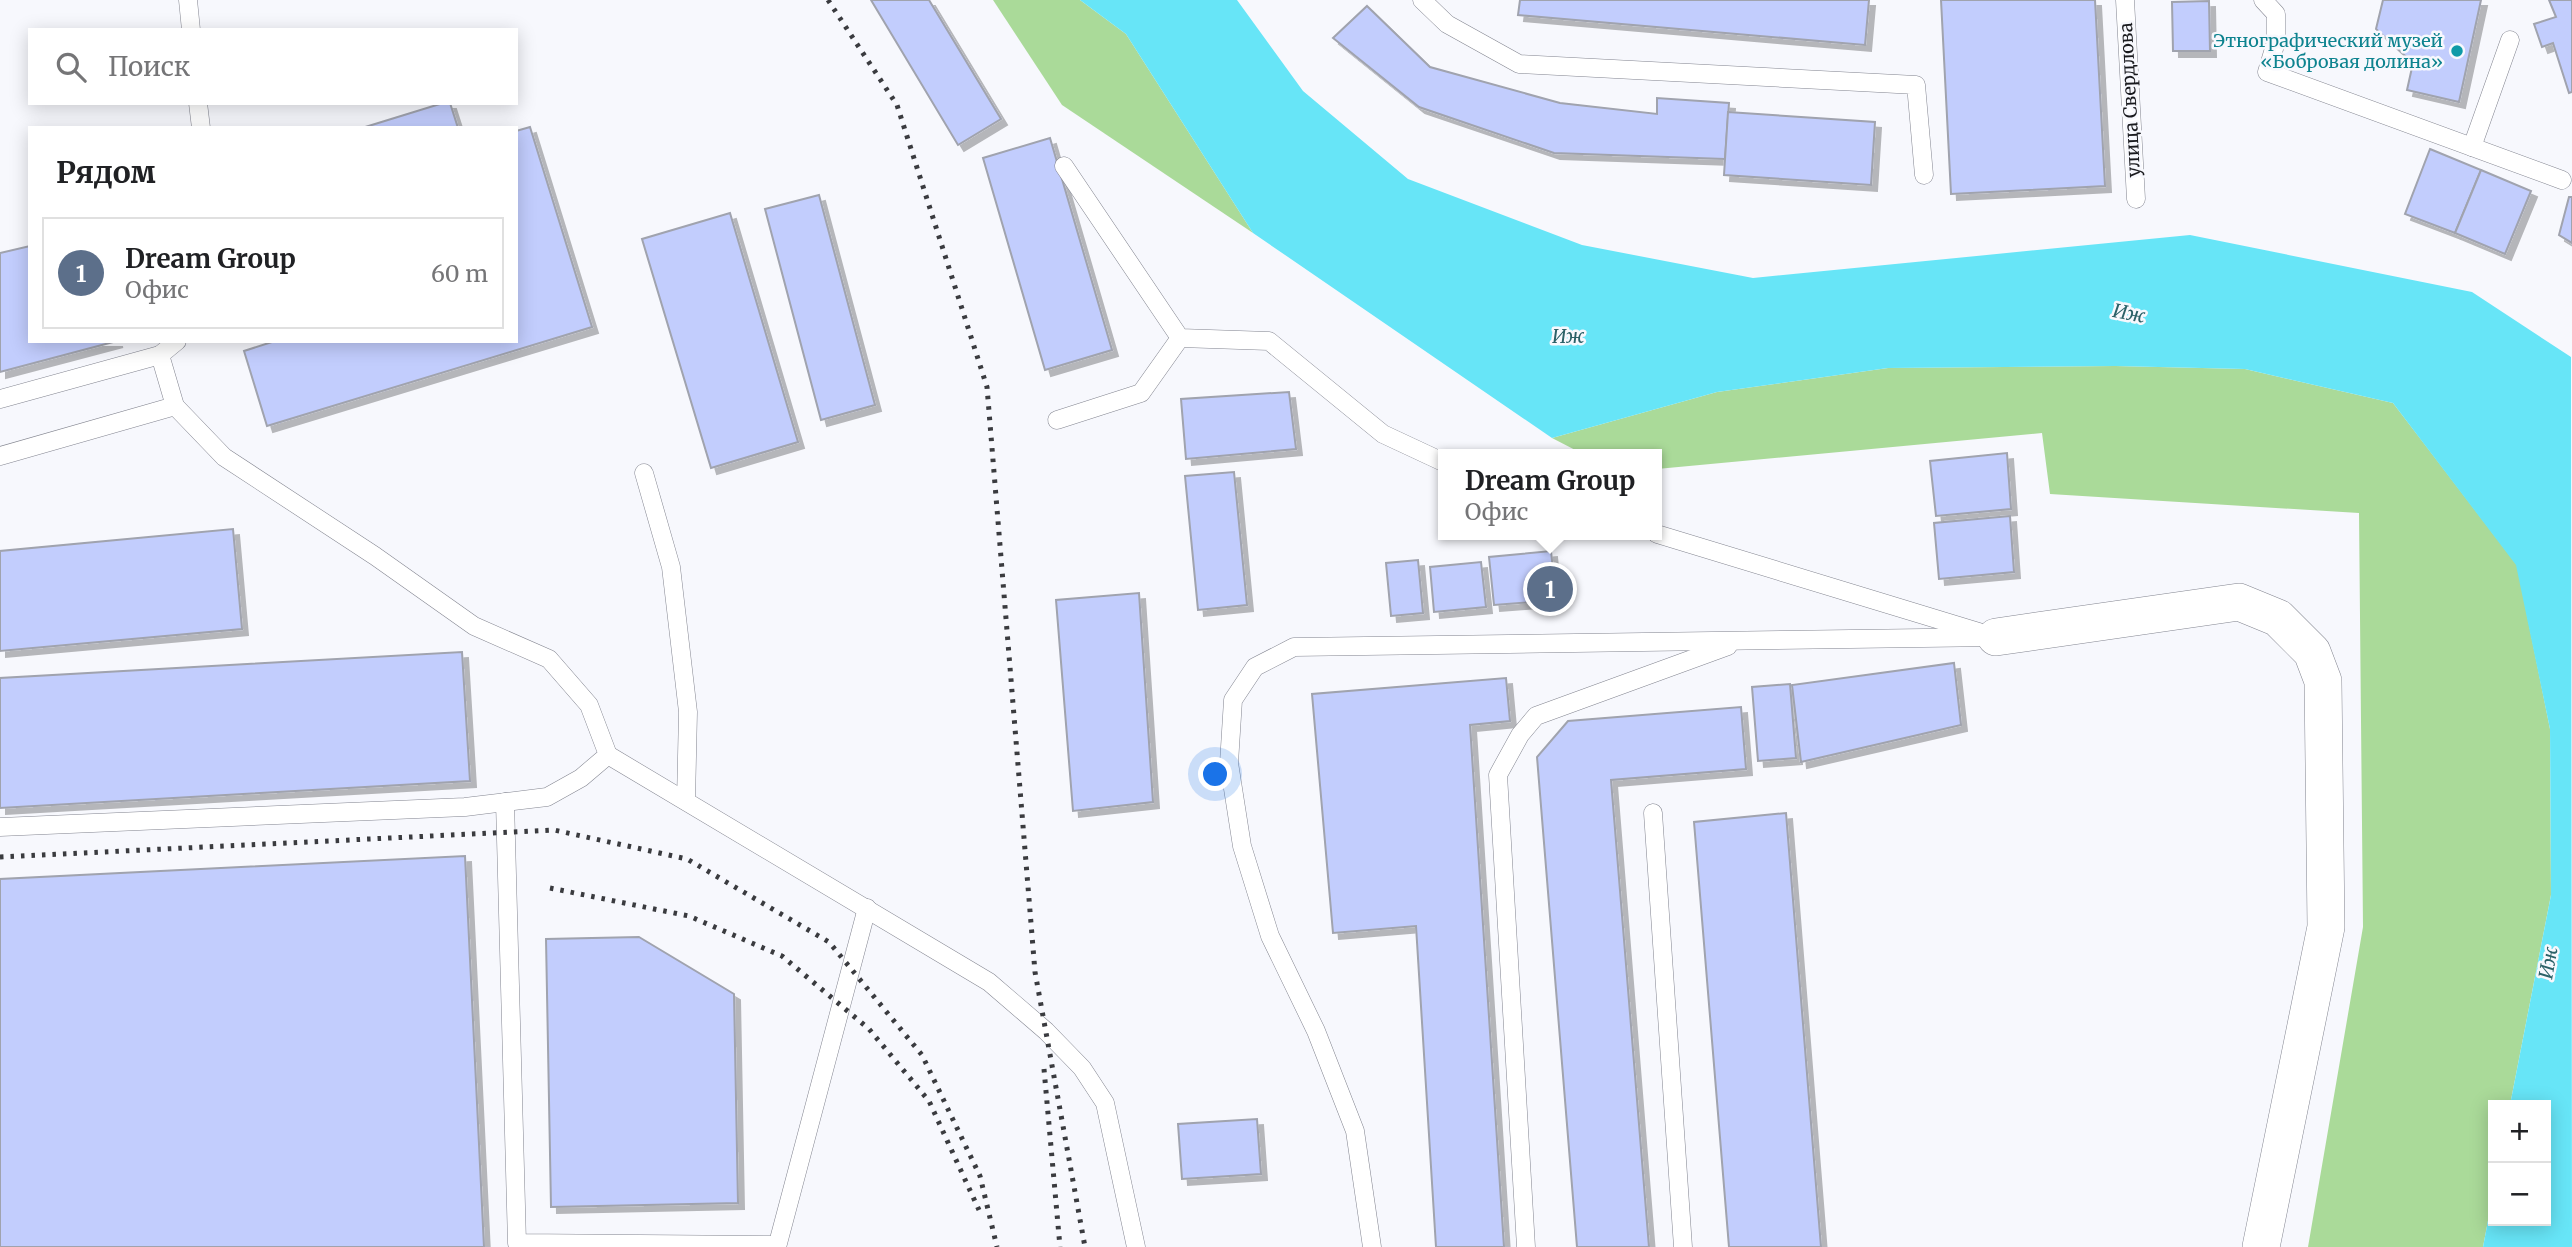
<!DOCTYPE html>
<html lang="ru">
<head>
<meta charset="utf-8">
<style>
  body { margin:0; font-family:Merriweather,serif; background:#f6f6f6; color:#202124 }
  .controls { position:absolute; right:21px; bottom:21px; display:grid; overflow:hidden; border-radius:0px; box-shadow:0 4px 18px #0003 }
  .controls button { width:63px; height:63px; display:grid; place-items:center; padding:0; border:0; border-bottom:2px solid #e0e0e0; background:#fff; color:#202124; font:35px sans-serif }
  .you { position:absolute; left:1216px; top:775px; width:24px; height:24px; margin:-18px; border:5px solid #fff; border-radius:50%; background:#1a73e8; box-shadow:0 0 0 10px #1a73e833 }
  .badge { display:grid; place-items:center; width:46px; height:46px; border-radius:50%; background:#ea580c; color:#fff; font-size:23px; font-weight:700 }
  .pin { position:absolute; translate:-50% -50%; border:4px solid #fff; box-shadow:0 2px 7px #0006 }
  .popup { position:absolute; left:1438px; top:449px; width:224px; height:91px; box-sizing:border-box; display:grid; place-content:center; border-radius:0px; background:#fff; filter:drop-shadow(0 2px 5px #0005); font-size:23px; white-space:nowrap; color:#757577 }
  .popup b { font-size:26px; color:#202124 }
  .popup::after { content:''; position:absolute; left:50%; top:100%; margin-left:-14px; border:14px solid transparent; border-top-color:#fff }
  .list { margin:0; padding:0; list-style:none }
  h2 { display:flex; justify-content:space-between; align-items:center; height:91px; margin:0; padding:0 28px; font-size:30px }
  h2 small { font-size:23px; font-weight:400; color:#757577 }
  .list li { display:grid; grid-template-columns:46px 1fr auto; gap:21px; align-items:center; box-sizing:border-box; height:112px; margin:0 14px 14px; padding:0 14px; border:2px solid #e0e0e0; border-radius:0px }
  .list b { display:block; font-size:26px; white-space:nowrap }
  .list p { margin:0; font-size:23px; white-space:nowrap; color:#757577 }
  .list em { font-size:23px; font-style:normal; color:#757577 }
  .icon { flex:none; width:38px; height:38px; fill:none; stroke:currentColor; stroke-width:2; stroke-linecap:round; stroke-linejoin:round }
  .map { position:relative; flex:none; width:2572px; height:1247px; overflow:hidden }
  .search { position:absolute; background:#fff; box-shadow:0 4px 18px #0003; left:28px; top:28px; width:490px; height:77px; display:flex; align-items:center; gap:18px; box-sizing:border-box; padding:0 24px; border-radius:0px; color:#757577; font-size:26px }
  .panel { position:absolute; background:#fff; box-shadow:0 4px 18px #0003; left:28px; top:126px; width:490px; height:217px; border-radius:0px }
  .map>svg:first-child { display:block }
  .green { fill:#aada99 }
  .water { fill:#67e5f7 }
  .building { fill:#c2cdfd; stroke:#a0a3ae; stroke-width:2; filter:url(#shadow) }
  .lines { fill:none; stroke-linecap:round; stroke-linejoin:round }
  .lane-casing { stroke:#838590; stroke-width:19 }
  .street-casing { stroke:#838590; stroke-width:38 }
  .lane { stroke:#fff; stroke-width:18 }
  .street { stroke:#fff; stroke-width:37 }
  .rail { stroke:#3a3b3f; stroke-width:5; stroke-dasharray:3.5 7; stroke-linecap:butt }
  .culture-dot { fill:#0f9aa8; stroke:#f7f8fd; stroke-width:2.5 }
  .labels { text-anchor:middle; stroke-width:5; stroke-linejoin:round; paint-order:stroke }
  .culture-label { font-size:18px; fill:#0d838f; stroke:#f7f8fd; text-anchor:end }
  .street-label { font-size:18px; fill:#191a1e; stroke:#f7f8fd }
  .water-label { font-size:19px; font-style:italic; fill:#2b6168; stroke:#f7f8fd }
</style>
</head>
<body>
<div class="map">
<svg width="2572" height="1247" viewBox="0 0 2572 1247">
  <defs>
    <filter id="shadow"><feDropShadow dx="6" dy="6" stdDeviation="0" flood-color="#0004"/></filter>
  </defs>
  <rect width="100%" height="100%" fill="#f7f8fd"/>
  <g class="green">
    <path d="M993,0H1080L1126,34L1253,233L1062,105Z"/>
    <path d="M2115,366L2245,369L2393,403L2517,565L2550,729L2551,895L2510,1105H2493V1194L2483,1247H2308L2363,927L2359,513L2050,494L2042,433L1657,469V454H1583L1552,438L1717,392L1888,368Z"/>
  </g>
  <path class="water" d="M1080,0H1237L1303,91L1408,179L1582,245L1753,278L2190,235L2472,292L2571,357L2572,1247H2483L2493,1194V1221H2546V1105H2510L2551,895L2550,729L2516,565L2393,403L2245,369L2115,366L1888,368L1717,392L1552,438L1253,233L1126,34Z"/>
  <g class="building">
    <path d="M871,0H929L1001,119L958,145Z"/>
    <path d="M1520,0H1869L1865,45L1518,15Z"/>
    <path d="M1941,0H2095L2105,186L1951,194Z"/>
    <path d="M2383,0H2481L2459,102L2407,90L2413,63L2376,29Z"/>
    <path d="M2549,0H2572V92L2569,93L2553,43L2542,47L2534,24L2556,17Z"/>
    <path d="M2209,1L2210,51H2173L2172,2Z"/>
    <path d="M1367,6L1430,67L1560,103L1657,114V98L1729,103L1725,159L1554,153L1419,107L1333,38Z"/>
    <path d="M443,103H450L458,128H362Z"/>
    <path d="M1728,112L1875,122L1871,185L1724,175Z"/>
    <path d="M530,127L592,327L267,426L244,351L275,341H516V131Z"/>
    <path d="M1050,138L1112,350L1045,370L983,158Z"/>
    <path d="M2430,149L2481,170L2455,233L2405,214Z"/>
    <path d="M2481,170L2531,191L2505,254L2455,233Z"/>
    <path d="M819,195L875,405L821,420L765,209Z"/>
    <path d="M2569,197H2572V243L2559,235Z"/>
    <path d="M730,213L798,442L711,468L642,239Z"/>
    <path d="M30,246V341H117L0,372V253Z"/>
    <path d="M1289,392L1296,449L1186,459L1181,399Z"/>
    <path d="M2007,453L2011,509L1936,516L1930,461Z"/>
    <path d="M1234,472L1247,605L1198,610L1185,476Z"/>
    <path d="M2010,516L2014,572L1939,579L1934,523Z"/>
    <path d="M233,529L242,629L0,651V551Z"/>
    <path d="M1551,551L1556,600L1494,605L1489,557Z"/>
    <path d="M1418,560L1423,613L1391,616L1386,563Z"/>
    <path d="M1481,562L1486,607L1434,612L1430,567Z"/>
    <path d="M1139,593L1153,802L1073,811L1056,600Z"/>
    <path d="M462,652L470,781L0,808V678Z"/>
    <path d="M1954,663L1961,725L1801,762L1792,685Z"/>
    <path d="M1506,678L1510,721L1470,725L1504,1247H1436L1416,926L1333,933L1312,694Z"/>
    <path d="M1790,684L1796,758L1758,761L1752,687Z"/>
    <path d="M1741,707L1746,769L1611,780L1649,1247H1577L1537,757L1568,721Z"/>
    <path d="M1786,813L1821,1247H1729L1694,822Z"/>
    <path d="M465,856L484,1247H0V879Z"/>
    <path d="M639,937L734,994L738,1203L551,1207L546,939Z"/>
    <path d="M1257,1119L1261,1174L1182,1179L1178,1124Z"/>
  </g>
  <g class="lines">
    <defs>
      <g id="lane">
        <path d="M188,0L191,30"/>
        <path d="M1422,0L1447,24L1519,64L1916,85L1924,175"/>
        <path d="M2125,0L2136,199"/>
        <path d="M2263,0L2276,14V42L2267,72L2562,180"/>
        <path d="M198,103L201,128"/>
        <path d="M2472,147L2510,40"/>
        <path d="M1064,166L1180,338L1269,341L1383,434L1443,462"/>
        <path d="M0,399L160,355"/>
        <path d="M1057,420L1141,393L1180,338"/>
        <path d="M0,456L175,406"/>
        <path d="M644,473L671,567L688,712L686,801"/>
        <path d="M1657,534L1979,632"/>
        <path d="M608,755L989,982L1046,1031L1082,1068L1105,1103L1136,1247"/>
        <path d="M505,802L517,1243L777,1245"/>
        <path d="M1653,813L1683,1247"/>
        <path d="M0,827L465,807L547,797L581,778L608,755L589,705L549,659L474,626L375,556L224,457L175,406L160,355L177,341"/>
        <path d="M777,1247L867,908"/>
        <path d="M1372,1247L1355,1131L1316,1031L1270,936L1242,846L1229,763L1233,700L1255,667L1294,647L1996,637"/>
        <path d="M1526,1247L1498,775L1520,735L1536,716L1728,646"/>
      </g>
      <path id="street" d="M1996,637L2239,602L2278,618L2312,652L2323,681L2326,927L2261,1247"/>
    </defs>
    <use href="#lane" class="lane-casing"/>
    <use href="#street" class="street-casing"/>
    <use href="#lane" class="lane"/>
    <use href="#street" class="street"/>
    <g class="rail">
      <path d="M828,0L897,105L987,387L1035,972L1085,1247"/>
      <path d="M0,857L554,830L687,859L829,942L922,1055L980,1176L997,1247"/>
      <path d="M550,888L689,916L782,956L869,1029L929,1101L979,1210"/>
      <path d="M1044,1069L1060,1247"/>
    </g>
  </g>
  <circle class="culture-dot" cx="2457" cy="51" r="7"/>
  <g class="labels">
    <g class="culture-label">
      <text x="2443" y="47">Этнографический музей<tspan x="2443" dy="21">«Бобровая долина»</tspan></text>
    </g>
    <g class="street-label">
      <text transform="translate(2130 100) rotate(-93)" y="6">улица Свердлова</text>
    </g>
    <g class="water-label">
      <text transform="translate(2129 313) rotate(11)" y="7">Иж</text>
      <text x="1568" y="343">Иж</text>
      <text transform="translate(2548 963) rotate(-80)" y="7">Иж</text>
    </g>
  </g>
</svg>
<div class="controls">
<button>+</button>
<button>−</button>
</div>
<div class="you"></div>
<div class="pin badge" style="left:1550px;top:589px;background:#5c6f8a">1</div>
<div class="popup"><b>Dream Group</b>Офис</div>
<div class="search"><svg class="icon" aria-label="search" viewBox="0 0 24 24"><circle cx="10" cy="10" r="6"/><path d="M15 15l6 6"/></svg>Поиск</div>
<section class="panel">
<h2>Рядом<small></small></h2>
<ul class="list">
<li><span class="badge" style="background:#5c6f8a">1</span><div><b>Dream Group</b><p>Офис</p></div><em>60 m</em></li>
</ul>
</section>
</div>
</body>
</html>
